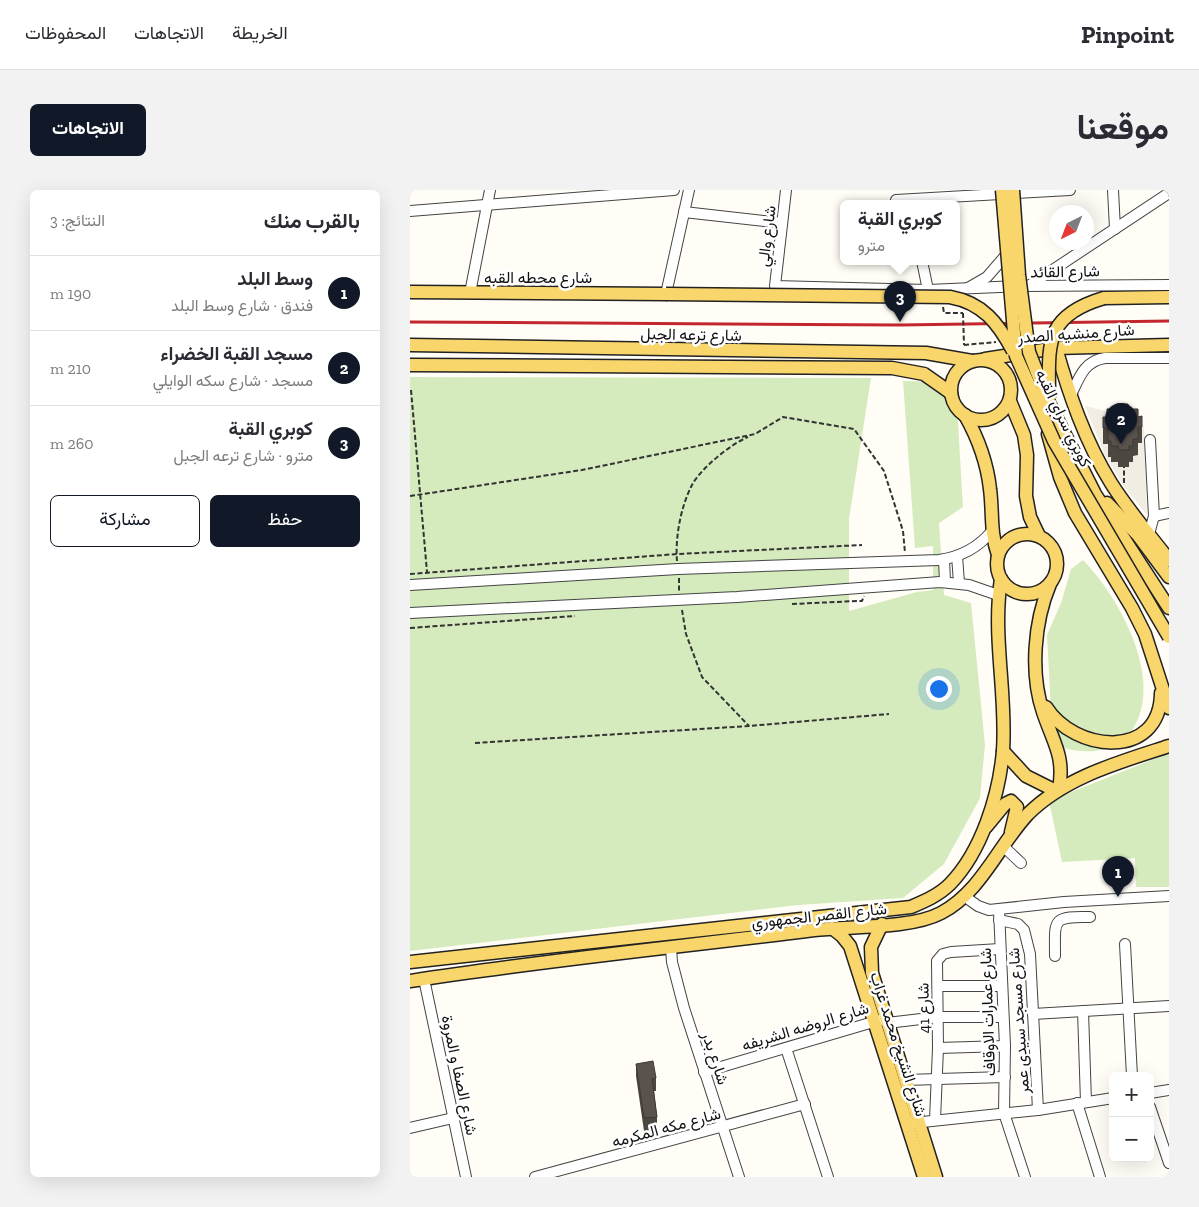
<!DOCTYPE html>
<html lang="ar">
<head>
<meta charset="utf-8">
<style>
  body { margin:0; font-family:"Zilla Slab",Vazirmatn,serif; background:#f2f2f3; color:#2b2b33; direction:rtl }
  .controls { position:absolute; right:15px; bottom:15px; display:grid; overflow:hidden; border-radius:8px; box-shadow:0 5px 20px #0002 }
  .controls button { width:45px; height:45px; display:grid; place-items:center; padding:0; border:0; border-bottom:1px solid #e1e1e2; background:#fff; color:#2b2b33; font:25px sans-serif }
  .compass { position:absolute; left:639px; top:15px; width:45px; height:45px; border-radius:50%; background:#fff; box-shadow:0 5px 20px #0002; rotate:222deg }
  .you { position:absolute; left:528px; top:498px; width:18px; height:18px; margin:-12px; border:4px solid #fff; border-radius:50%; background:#1a73e8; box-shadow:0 0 0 8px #1a73e833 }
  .badge { display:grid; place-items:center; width:32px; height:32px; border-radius:50%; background:#111827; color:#fff; font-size:16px; font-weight:700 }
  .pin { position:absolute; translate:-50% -41px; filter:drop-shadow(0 1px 2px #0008) }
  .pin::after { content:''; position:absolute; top:26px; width:18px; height:15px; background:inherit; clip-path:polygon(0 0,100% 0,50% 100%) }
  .popup { position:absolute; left:430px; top:10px; width:120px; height:65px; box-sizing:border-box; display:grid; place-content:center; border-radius:8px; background:#fff; filter:drop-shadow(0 1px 4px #0005); font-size:16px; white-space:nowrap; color:#7c7c81 }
  .popup b { font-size:19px; color:#2b2b33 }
  .popup::after { content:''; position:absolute; left:50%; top:100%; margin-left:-10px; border:10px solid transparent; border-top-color:#fff }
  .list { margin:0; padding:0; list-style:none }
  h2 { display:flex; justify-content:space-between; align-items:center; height:65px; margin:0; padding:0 20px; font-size:21px }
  h2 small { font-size:16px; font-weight:400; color:#7c7c81 }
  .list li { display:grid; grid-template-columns:32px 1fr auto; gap:15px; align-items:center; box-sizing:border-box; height:75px; padding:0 20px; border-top:1px solid #e1e1e2 }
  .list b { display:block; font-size:19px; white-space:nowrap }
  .list p { margin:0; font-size:16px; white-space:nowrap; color:#7c7c81 }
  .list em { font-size:16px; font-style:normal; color:#7c7c81 }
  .actions { display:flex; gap:10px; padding:15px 20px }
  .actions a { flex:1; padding:11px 0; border:1px solid #111827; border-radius:8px; text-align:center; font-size:18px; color:#111827 }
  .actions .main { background:#111827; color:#fff }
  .map { position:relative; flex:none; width:759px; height:987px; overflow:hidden; direction:ltr; border-radius:8px }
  header { display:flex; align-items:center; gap:30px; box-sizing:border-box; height:70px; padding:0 25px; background:#fff; border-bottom:1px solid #e1e1e2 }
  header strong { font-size:24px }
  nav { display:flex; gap:28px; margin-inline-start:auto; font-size:18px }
  .intro { display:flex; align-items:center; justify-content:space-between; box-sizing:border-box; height:120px; padding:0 30px }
  h1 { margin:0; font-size:35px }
  .button { padding:12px 22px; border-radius:8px; background:#111827; color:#fff; font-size:18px; font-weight:700 }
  main { display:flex; gap:30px; padding:0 30px }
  aside { flex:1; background:#fff; border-radius:8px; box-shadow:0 5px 20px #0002 }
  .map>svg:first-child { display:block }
  .green { fill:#d5ebbd }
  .plaza { fill:#f1ede2; fill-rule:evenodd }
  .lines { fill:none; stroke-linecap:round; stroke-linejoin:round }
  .minor-casing { stroke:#444; stroke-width:12 }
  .major-casing { stroke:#222; stroke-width:15 }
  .path { stroke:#333; stroke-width:2; stroke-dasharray:5 2.5; stroke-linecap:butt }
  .minor { stroke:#fff; stroke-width:10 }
  .major { stroke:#f9d66b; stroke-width:12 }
  .rail { stroke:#c4262e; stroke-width:3 }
  .major-bridge-casing { stroke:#222; stroke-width:15; stroke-linecap:butt }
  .path-bridge { stroke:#333; stroke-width:2; stroke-dasharray:5 2.5; stroke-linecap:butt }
  .major-bridge { stroke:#f9d66b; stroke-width:12 }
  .wall { fill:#4d4742 }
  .building { fill:#5a524d; stroke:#3f3936 }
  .labels { text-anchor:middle; stroke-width:5; stroke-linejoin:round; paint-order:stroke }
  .street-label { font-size:16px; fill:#111; stroke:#fff }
</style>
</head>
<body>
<header>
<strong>Pinpoint</strong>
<nav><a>الخريطة</a><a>الاتجاهات</a><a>المحفوظات</a></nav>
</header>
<div class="intro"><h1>موقعنا</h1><a class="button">الاتجاهات</a></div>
<main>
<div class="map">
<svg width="759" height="987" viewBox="0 0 759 987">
  <rect width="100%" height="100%" fill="#fffdf5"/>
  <g class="green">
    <path d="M0,187L461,188L439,329V421L507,402L523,400V356L505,358L493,191L529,192L547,216L553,317L529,333L534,405L561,413L575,555L570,608L534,674L493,708L388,715L0,761Z"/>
    <path d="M673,370C711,409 759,497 718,546C701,563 675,564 654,558L642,541L637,445L651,413L661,379Z"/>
    <path d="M759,563V697H726L725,668L652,672L639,611Z"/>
  </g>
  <path class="plaza" d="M675,216L725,228L732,233L734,238L737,325L713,295L695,265ZM728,253L719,272L708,277V272H701L698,254H693L732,253Z"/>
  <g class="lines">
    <defs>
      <g id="minor">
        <path d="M376,0L365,96L518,100L611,96L759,95"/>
        <path d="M703,0L705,39"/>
        <path d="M486,10L660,0"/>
        <path d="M0,21L264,0"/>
        <path d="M274,22L372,33"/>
        <path d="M512,71L518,100"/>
        <path d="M620,95L759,3"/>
        <path d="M558,98L577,87L596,65"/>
        <path d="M60,103L80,0"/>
        <path d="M256,104L279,0"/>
        <path d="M661,205C669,188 674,171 695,168H759"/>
        <path d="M744,326L759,323"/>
        <path d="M739,344L744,326L740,250"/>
        <path d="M547,366L549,393"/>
        <path d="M534,370L535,391"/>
        <path d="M0,395L268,379L529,370C550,367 568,358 582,341"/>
        <path d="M0,423L327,407L530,392L559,395L588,405"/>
        <path d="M593,656L611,673"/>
        <path d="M554,706L568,716L579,720L654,712L759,706"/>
        <path d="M589,720L595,856L594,923L615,987"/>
        <path d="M589,730L608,734L614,740L620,764L628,920"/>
        <path d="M715,754L722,886"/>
        <path d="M261,758L262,772L274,818L329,987"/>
        <path d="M645,766C645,730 641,726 680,727"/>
        <path d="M14,789L56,987"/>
        <path d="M528,796H592"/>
        <path d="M673,821L676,912"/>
        <path d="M623,824L759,816"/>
        <path d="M477,833L528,827H593"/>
        <path d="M376,858L418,987"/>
        <path d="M528,858L595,856"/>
        <path d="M294,882L470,830"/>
        <path d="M495,890L595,887"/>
        <path d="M740,903L759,900"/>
        <path d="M667,913L690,987"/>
        <path d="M740,917L759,973"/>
        <path d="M525,930L528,858L527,771L533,764L541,762L590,759"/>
        <path d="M503,933L628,920L703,908"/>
        <path d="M0,938L43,928"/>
        <path d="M125,987L395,914"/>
      </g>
      <g id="major">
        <path d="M0,102L256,104"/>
        <path d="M694,108L759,107"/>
        <path d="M0,155L516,163L562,171"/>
        <path d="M646,158C659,204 675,251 701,293C718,320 739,344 759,370"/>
        <path d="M575,169L646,158L759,155"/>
        <circle cx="571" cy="200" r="30"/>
        <path d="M0,175L482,178L514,184L541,203"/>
        <path d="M600,211L614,245L617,265L616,306L620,327L629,346"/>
        <path d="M639,213L685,304L759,418"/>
        <path d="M555,225C568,248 577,272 580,299C583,321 580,343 588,365"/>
        <path d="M638,244L650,287L665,323L722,418L735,444L759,518"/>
        <path d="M697,313L727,344L759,387"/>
        <circle cx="617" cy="374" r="30"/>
        <path d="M640,394C624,432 620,483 633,522C643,552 655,566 649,599"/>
        <path d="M636,517C664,562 750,571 751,503"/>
        <path d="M593,561L616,586L646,601"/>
        <path d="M576,637L595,614L601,611L607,617L601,642"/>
        <path d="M472,734L461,757L462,783L526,987"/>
        <path d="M422,738L432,746L440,756L514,987"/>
        <path d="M0,772L501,717C515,711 529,705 540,694C572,661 589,605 593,561C597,503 582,447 591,389"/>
        <path d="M0,791C134,770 269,757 404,740C440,736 501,739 531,723C571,702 588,656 618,624C655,587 710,572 759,556"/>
      </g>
    </defs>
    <use href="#minor" class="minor-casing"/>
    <use href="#major" class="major-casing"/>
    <g class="path">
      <path d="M533,117L534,123H553"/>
      <path d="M554,155L586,152"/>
      <path d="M1,200L17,382"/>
      <path d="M714,293V277"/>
      <path d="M0,306L172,280L345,244L373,227L444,239L474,281L493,341L495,363"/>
      <path d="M267,371C265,347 271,316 282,295C291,278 321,254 338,247"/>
      <path d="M0,384L267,364L452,355"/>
      <path d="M269,388V401"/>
      <path d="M382,414L447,411H452L454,406"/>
      <path d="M272,420L276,444L292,487L339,536"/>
      <path d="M0,438L165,426"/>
      <path d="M65,553L339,536L479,524"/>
    </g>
    <use href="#minor" class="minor"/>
    <use href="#major" class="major"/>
    <path class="rail" d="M0,132L490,135L759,131"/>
    <defs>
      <g id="major-bridge">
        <path d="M592,0L606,166L644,251L759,447"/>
        <path d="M603,0L609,85L619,162L639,213"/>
        <path d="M256,104L540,107C573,113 588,133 603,161"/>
        <path d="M639,208C639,155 633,126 694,108"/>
      </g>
    </defs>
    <use href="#major-bridge" class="major-bridge-casing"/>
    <path class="path-bridge" d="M553,123L554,155"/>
    <use href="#major-bridge" class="major-bridge"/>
  </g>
  <g class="wall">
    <path d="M719,219L728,227L732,226V253H728V265L723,266V272H719V277H708V272H701V267H698V254H693V227H697Z"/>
    <path d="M226,874L246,888V901H244L247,927V939L234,941L226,886Z"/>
  </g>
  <g class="building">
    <path d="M707,214H718L719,219H728V227L732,226V237H728V249H723V256H719V260H708V256H701V251H698V238H693V227H697V219H707Z"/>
    <path d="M243,871L246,888L242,889L247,927L234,928L226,874Z"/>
  </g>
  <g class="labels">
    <g class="street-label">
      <text transform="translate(356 46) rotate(-83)" y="6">شارع والي</text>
      <text transform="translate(655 81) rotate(-1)" y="6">شارع القائد</text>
      <text x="128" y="93">شارع محطه القبه</text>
      <text transform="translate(666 143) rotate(-4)" y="6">شارع منشيه الصدر</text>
      <text transform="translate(281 144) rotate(1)" y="6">شارع ترعه الجبل</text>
      <text transform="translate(654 228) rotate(64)" y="6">كوبري سراي القبه</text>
      <text transform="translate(409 725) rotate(-6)" y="6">شارع القصر الجمهوري</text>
      <text transform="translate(513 818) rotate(-91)" y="6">شارع 41</text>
      <text transform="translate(577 822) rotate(-92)" y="6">شارع عمارات الاوقاف</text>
      <text transform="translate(608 831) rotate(-94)" y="6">شارع مسجد سيدى عمر</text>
      <text transform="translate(395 836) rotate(-17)" y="6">شارع الروضه الشريفه</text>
      <text transform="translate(489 854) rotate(72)" y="6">شارع الشيخ محمد غراب</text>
      <text transform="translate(306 868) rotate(72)" y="6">شارع بدر</text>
      <text transform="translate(50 885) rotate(78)" y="6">شارع الصفا و المروة</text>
      <text transform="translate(256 937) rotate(-15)" y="6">شارع مكه المكرمه</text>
    </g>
  </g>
</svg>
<div class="controls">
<button>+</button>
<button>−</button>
</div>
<svg class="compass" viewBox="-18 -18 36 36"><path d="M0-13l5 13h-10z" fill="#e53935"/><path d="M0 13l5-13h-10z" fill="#7c7c81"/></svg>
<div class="you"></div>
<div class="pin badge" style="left:708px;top:707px">1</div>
<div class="pin badge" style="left:711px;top:254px">2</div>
<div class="pin badge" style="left:490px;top:132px">3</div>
<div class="popup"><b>كوبري القبة</b>مترو</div>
</div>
<aside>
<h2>بالقرب منك<small>النتائج: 3</small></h2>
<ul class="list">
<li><span class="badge">1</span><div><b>وسط البلد</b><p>فندق · شارع وسط البلد</p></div><em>190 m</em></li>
<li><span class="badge">2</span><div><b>مسجد القبة الخضراء</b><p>مسجد · شارع سكه الوايلي</p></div><em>210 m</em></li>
<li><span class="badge">3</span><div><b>كوبري القبة</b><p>مترو · شارع ترعه الجبل</p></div><em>260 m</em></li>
</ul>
<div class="actions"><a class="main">حفظ</a><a>مشاركة</a></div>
</aside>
</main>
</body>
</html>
